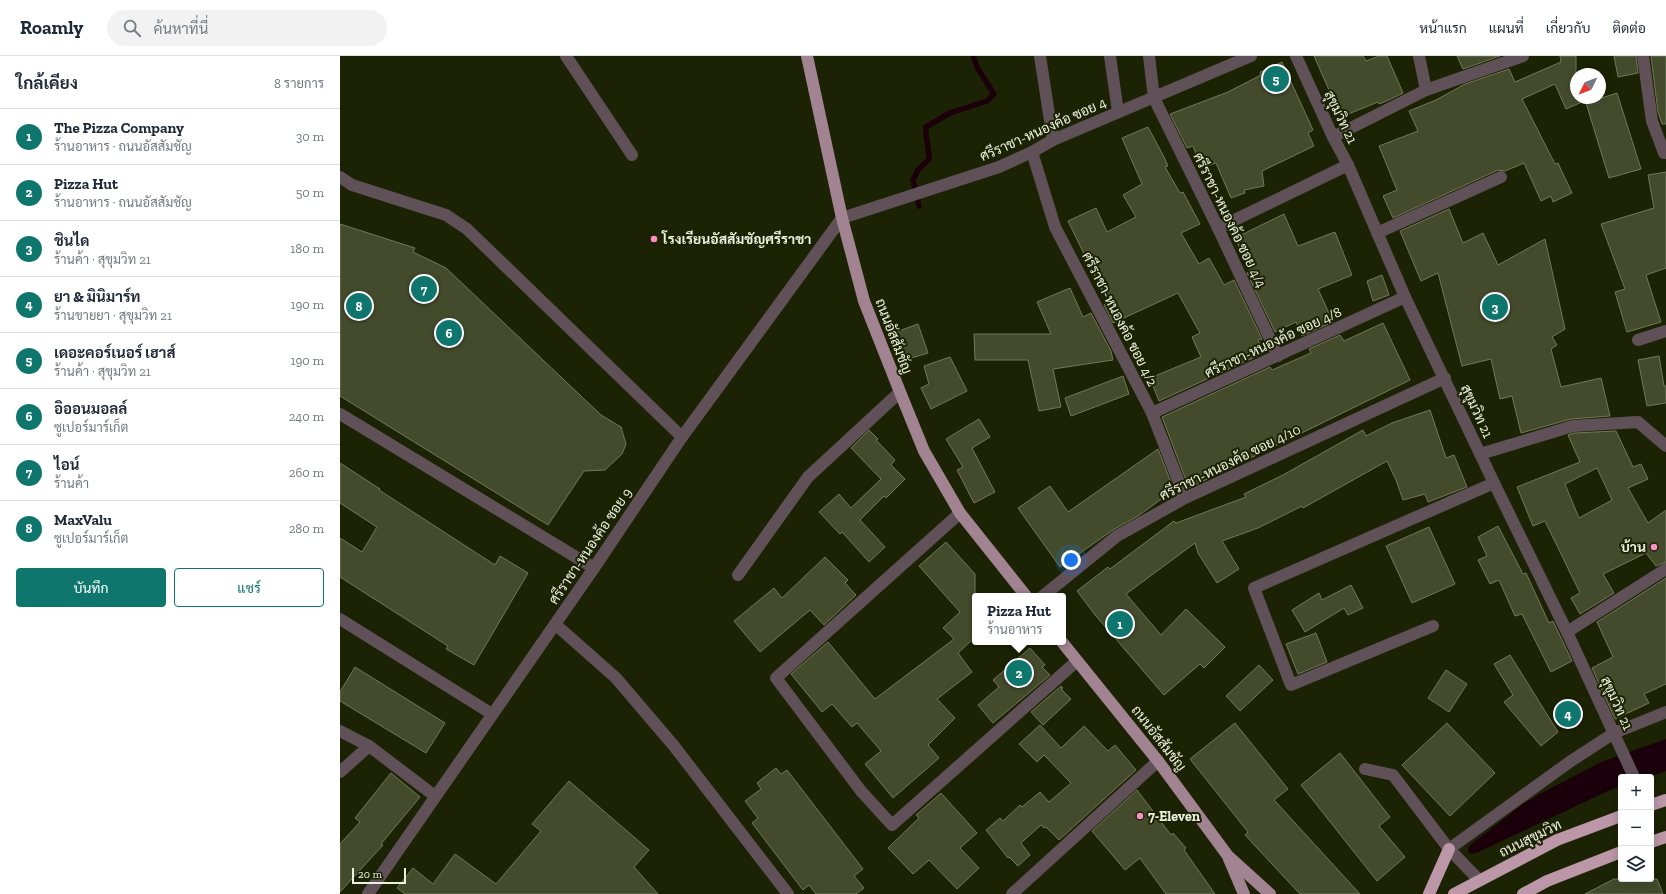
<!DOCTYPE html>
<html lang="th">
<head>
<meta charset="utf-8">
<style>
  body { margin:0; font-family:"Zilla Slab",Sarabun,serif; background:#f2f2f3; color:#1f2937 }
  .controls { position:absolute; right:12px; bottom:12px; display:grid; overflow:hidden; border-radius:4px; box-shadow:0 2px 10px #0003 }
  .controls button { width:36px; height:36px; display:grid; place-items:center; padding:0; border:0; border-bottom:1px solid #e0e1e3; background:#fff; color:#1f2937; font:20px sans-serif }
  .compass { position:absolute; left:1230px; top:12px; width:36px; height:36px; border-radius:50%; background:#fff; box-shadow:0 2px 10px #0003; rotate:227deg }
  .scale { position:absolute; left:12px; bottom:10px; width:54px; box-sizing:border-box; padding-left:4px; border:2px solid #ecf1df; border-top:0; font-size:11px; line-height:14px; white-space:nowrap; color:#ecf1df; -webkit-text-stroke:3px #1c2304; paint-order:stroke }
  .you { position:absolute; left:731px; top:504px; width:14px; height:14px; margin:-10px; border:3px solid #fff; border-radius:50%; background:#1a73e8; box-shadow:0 0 0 6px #1a73e833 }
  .badge { display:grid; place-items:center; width:26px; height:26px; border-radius:50%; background:#0f766e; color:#fff; font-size:13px; font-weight:700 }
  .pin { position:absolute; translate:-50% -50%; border:2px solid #fff; box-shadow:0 1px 4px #0006 }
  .popup { position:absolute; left:632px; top:537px; width:94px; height:52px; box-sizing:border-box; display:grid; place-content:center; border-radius:4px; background:#fff; filter:drop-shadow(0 1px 3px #0005); font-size:13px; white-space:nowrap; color:#747a83 }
  .popup b { font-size:15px; color:#1f2937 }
  .popup::after { content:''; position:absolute; left:50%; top:100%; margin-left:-8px; border:8px solid transparent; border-top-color:#fff }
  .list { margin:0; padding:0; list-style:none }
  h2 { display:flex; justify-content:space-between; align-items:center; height:52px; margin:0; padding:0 16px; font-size:17px }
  h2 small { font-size:13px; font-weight:400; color:#747a83 }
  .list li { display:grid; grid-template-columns:26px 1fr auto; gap:12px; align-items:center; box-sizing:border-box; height:56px; padding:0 16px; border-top:1px solid #e0e1e3 }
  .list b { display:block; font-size:15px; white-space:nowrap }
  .list p { margin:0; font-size:13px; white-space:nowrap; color:#747a83 }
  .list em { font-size:13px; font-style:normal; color:#747a83 }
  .actions { display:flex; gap:8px; padding:12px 16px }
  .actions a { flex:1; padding:9px 0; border:1px solid #0f766e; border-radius:4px; text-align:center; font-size:14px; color:#0f766e }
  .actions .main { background:#0f766e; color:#fff }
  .icon { flex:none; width:22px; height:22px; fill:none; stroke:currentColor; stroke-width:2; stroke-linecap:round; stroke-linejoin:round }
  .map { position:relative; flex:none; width:1326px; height:838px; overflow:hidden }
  header { display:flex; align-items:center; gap:24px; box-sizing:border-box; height:56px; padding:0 20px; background:#fff; border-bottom:1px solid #e0e1e3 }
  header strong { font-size:19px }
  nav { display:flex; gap:22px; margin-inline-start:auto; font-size:14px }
  .search { width:280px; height:36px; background:#f2f2f3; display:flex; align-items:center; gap:10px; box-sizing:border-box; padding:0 14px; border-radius:22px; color:#747a83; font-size:15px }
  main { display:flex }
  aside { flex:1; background:#fff }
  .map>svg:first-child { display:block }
  .water { fill:#1b000c }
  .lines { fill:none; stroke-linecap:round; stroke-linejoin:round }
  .stream { stroke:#1b000c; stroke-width:5.5 }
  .building { fill:#444b2c; stroke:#717958; fill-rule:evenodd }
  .minor { stroke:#605158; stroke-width:12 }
  .major { stroke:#a28391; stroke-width:12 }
  .highway { stroke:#bc97a7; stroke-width:12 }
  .poi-dot { fill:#fb8fc5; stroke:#1c2304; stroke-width:1.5 }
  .labels { text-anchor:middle; stroke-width:4; stroke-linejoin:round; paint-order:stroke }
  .street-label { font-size:14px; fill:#ecf1df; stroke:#1c2304 }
  .poi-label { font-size:14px; font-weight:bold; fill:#ecf1df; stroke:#1c2304; text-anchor:start }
</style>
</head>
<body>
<header>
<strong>Roamly</strong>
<div class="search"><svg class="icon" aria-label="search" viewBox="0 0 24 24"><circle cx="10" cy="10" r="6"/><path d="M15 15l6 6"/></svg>ค้นหาที่นี่</div>
<nav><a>หน้าแรก</a><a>แผนที่</a><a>เกี่ยวกับ</a><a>ติดต่อ</a></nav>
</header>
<main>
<aside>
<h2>ใกล้เคียง<small>8 รายการ</small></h2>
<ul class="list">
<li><span class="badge">1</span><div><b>The Pizza Company</b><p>ร้านอาหาร · ถนนอัสสัมชัญ</p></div><em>30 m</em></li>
<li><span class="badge">2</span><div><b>Pizza Hut</b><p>ร้านอาหาร · ถนนอัสสัมชัญ</p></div><em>50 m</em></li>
<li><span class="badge">3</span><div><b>ชินได</b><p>ร้านค้า · สุขุมวิท 21</p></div><em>180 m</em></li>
<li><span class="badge">4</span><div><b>ยา &amp; มินิมาร์ท</b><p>ร้านขายยา · สุขุมวิท 21</p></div><em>190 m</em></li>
<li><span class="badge">5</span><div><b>เดอะคอร์เนอร์ เฮาส์</b><p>ร้านค้า · สุขุมวิท 21</p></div><em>190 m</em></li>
<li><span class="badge">6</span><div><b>อิออนมอลล์</b><p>ซูเปอร์มาร์เก็ต</p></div><em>240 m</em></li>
<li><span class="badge">7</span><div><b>ไอน์</b><p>ร้านค้า</p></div><em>260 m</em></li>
<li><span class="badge">8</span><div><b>MaxValu</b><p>ซูเปอร์มาร์เก็ต</p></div><em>280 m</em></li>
</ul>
<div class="actions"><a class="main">บันทึก</a><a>แชร์</a></div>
</aside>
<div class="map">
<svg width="1326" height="838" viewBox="0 0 1326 838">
  <rect width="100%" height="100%" fill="#1c2304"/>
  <path class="water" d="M1326,683V715L1308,721H1281V730L1268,735L1134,798L1129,797L1128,795L1129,790L1183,748L1200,738L1261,706Z"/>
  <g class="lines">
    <path class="stream" d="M579,150L573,124L578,114L589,103C589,91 585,81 586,71L610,57L647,45L654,38L638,13L633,0"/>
  </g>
  <g class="building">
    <path d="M974,0H1023L1026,5L1039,0H1047L1063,37L1049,44L1039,48L1038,46L1001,61Z"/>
    <path d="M1117,0H1160L1123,13Z"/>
    <path d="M1220,0H1236V42H1241L1242,46L1226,53L1215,28L1182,43L1215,108L1218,107L1232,137L1213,146L1211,140L1201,145L1184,107L1165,115L1158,114L1053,162L1043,140L1057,134L1039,90L1078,75L1069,55L1096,44L1125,28L1169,13L1175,26L1221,6Z"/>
    <path d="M1274,0H1296L1298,17L1278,21Z"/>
    <path d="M1311,0H1326V68H1322L1318,56Z"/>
    <path d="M942,6L973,74L968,77L974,90L922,115L924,130L904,134L905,137L891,142L876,107L861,112L853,90L847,92L830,58L888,36L921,19L920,16Z"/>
    <path d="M1277,37L1301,113L1269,122L1246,47Z"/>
    <path d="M808,71L824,101L828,110L825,111L840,137L843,136L860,168L841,177L859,208L869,202L884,229L894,224L922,283L918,284L924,297L819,345L810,322L861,301L852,281L860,277L838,237L773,267L764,249L768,247L728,165L756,152L767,176L796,161L783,139L802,128L782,82Z"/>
    <path d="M1326,116V212L1306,219L1321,266L1287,276L1275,236L1285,233L1261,168L1314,152L1308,119Z"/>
    <path d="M1109,153L1123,187L1143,177L1158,209L1205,183L1225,273L1212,281L1217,289L1211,293L1221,331L1261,322L1270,360L1231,363L1181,377L1172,340L1160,343L1151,303L1122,310L1098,217L1081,225L1060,175Z"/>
    <path d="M944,158L958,190L995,176L1012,219L978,233L993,266L962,280L956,266L935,276L907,217L910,215L895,182Z"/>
    <path d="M0,168L75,192L73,196L106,212L261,359L281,371L286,388L282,398L265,414L244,415L208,469L0,340Z"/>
    <path d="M1042,219L1049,239L1033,245L1027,225Z"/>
    <path d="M730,232L743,261L751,257L771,295L773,304L713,313L721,351L699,355L688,304H635L634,278H711L697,246Z"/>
    <path d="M1043,267L1070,324L849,432L822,361L930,311L932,314L971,297L969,293L1000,279L1004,285Z"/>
    <path d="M578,268L588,297L565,304L556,276Z"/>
    <path d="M1319,300L1324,330H1326V347L1307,350L1298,304Z"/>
    <path d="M610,301L627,335L591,353L581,332L589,328L584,310Z"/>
    <path d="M783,320L789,338L731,360L725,342Z"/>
    <path d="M1090,354L1106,402L1114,399L1127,431L1088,446L1085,438L1063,444L1056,424L1047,405L963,452L962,450L918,472L882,485L899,513L877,527L858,497L855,487L786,538L821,579L846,553L885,591L864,612L860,608L824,639L756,560L737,535L768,511L770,513L834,465L836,467L906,441L904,438L943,419L1023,374L1026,380L1052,367Z"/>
    <path d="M639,363L650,381L632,392L655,436L634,447L617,414L623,411L606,383Z"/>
    <path d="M529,374L538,383L536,384L555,404L551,409L565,423L546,442L544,440L520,464L545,491L529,506L502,476L500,478L479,456L499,438L511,452L541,423L511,392Z"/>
    <path d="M1276,375L1293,411L1301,408L1308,423L1288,432L1308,467L1326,454V506L1316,510L1306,497L1263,518L1274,537L1240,558L1231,542L1240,537L1205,465L1193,470L1177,431L1240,406L1228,379L1234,377ZM1257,412L1272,444L1239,462L1225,428Z"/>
    <path d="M818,393L834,434L798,460L773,474L720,511L678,452L710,430L728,456Z"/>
    <path d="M0,407L40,433L39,434L155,509L160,500L188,517L134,609L106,593L108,590L0,521V482L22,496L37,471L0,447Z"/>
    <path d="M1158,470L1183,518L1186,517L1209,567L1213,565L1232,605L1211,616L1182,558L1175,560L1159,524L1150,528L1138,504L1147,500L1138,481Z"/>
    <path d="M1089,471L1115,528L1072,547L1046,490Z"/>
    <path d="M606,486L635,518V581L618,597L632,616L597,643L615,662L588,689L599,702L553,742L525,708L541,695L517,667L512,671L492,648L482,656L451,618L488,586L535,643L614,583L603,572L620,556L579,510Z"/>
    <path d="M485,501L508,524L505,527L516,539L484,569L470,554L420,596L394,565L434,532L442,542Z"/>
    <path d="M1326,522V628L1304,638L1309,647L1275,663L1252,612L1273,601L1257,566Z"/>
    <path d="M1011,529L1023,552L1008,559L1004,552L965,576L952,554L979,537L982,544Z"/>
    <path d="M976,577L987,606L958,618L946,588Z"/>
    <path d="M690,592L705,609L702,611L710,619L653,667L638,649L659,631L653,624Z"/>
    <path d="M1170,599L1218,676L1201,690L1164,646L1173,639L1154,608Z"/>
    <path d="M919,609L933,624L900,655L886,640Z"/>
    <path d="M15,611L105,667L86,697L0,645V636Z"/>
    <path d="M1106,614L1127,628L1109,656L1088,642Z"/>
    <path d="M721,630L723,632L721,633L731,643L703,669L691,656Z"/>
    <path d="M895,667L948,733L934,744L1020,838H960L905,779L908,776L850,703Z"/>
    <path d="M1107,667L1155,717L1110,760L1062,709Z"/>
    <path d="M700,669L721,692L744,670L768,695L775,689L796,714L719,784L706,771L704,772L701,769L681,787L690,799L678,810L669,801L668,802L646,774L660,762L663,765L680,749L682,751L700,736L709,746L731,727L704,699L697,706L679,688Z"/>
    <path d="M1000,697L1050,761L1039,770L1065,801L1037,825L961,729Z"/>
    <path d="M436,712L441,718L447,714L523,813L514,820L524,832L516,838H476L469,829L463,834L412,767L418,762L405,745L421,733L417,727Z"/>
    <path d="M51,717L80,741L41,788L43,789L0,836V788L20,766L15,762Z"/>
    <path d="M229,725L309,794L294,811L318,838H65L57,832L73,812L93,828L115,798L156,828L201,775L192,768Z"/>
    <path d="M797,734L831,779L833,777L846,792L844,794L875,838H826L800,802L785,814L752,775Z"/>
    <path d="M601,737L637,777L620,792L639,812L617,833L589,804L573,818L548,792L579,762L576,759Z"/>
    <path d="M1274,823H1317L1323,838H1245Z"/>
  </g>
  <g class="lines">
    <g class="minor">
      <path d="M226,0L292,99"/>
      <path d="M700,0L713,84"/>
      <path d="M770,0L778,56"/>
      <path d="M809,0L814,42L878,172L938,300"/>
      <path d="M956,0L993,81L1008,109L1065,241L1154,427L1227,576L1294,721"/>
      <path d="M1079,0L1086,34"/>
      <path d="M1303,0L1312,65L1324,97H1326"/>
      <path d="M993,81L1086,34L1183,0"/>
      <path d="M692,96L715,171L812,357L845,442"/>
      <path d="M0,121L12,129L106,159L127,173L342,381"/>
      <path d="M878,172L1008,109"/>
      <path d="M1037,177L1161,121"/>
      <path d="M1298,284L1326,275"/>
      <path d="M812,357L1065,241"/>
      <path d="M0,358L254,512"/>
      <path d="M1140,398L1233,370L1298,366L1326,390"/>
      <path d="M620,457L436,622L521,735L552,769L737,605"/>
      <path d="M398,519L468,421L560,336"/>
      <path d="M703,540L777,480L845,442L1105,322"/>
      <path d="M0,563L152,658"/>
      <path d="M215,568L276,622L334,690L448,838"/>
      <path d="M1093,570L951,629L914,532L1154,427"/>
      <path d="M1227,576L1326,513"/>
      <path d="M0,675L29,690"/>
      <path d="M1025,713L1053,719L1109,793L1139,824"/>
      <path d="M0,716L29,690L95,740"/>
      <path d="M1109,793L1231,705L1274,677L1326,656"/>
      <path d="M28,838L254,512L342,381L502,162L659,111L692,96L713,84L911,0"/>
      <path d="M672,838L818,705"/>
    </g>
    <g class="major">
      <path d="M467,0L502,162L524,245L560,336L584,395L620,457L686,540"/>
      <path d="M722,586L818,705L888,800L930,838"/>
      <path d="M889,803L904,838"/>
    </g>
    <g class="highway">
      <path d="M1311,749L1326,744"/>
      <path d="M1311,786L1326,781"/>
      <path d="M1089,838L1109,793"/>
      <path d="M1114,838L1217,784L1281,760"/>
      <path d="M1183,838L1207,825L1281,796"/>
    </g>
  </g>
  <g class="poi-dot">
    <circle cx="314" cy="183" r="4"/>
    <circle cx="1314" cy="491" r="4"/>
    <circle cx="800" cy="760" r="4"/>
  </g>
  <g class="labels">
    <g class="street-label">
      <text transform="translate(1001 61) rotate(64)" y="5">สุขุมวิท 21</text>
      <text transform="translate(703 73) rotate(-24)" y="5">ศรีราชา-หนองค้อ ซอย 4</text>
      <text transform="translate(890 164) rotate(64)" y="5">ศรีราชา-หนองค้อ ซอย 4/4</text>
      <text transform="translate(780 263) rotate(63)" y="5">ศรีราชา-หนองค้อ ซอย 4/2</text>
      <text transform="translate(554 280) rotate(69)" y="5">ถนนอัสสัมชัญ</text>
      <text transform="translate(933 286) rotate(-25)" y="5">ศรีราชา-หนองค้อ ซอย 4/8</text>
      <text transform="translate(1137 355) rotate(65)" y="5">สุขุมวิท 21</text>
      <text transform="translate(890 406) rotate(-26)" y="5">ศรีราชา-หนองค้อ ซอย 4/10</text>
      <text transform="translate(250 490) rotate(-56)" y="5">ศรีราชา-หนองค้อ ซอย 9</text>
      <text transform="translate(1277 647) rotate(65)" y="5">สุขุมวิท 21</text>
      <text transform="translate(819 682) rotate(52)" y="5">ถนนอัสสัมชัญ</text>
      <text transform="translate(1190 782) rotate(-26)" y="5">ถนนสุขุมวิท</text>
    </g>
    <g class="poi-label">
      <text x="322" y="188">โรงเรียนอัสสัมชัญศรีราชา</text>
      <text x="1306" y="496" text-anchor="end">บ้าน</text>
      <text x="808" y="765">7-Eleven</text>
    </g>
  </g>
</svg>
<div class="controls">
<button>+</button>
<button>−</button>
<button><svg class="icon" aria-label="layers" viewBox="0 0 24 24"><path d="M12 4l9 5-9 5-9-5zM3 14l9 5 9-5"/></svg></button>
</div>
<svg class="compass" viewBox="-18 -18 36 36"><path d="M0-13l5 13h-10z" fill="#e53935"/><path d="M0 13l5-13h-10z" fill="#747a83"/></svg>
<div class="scale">20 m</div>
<div class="you"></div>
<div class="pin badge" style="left:780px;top:568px">1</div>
<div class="pin badge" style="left:679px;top:617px">2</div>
<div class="popup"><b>Pizza Hut</b>ร้านอาหาร</div>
<div class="pin badge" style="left:1155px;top:251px">3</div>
<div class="pin badge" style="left:1228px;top:658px">4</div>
<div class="pin badge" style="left:936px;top:23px">5</div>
<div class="pin badge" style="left:109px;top:277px">6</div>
<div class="pin badge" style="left:84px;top:233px">7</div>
<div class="pin badge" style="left:19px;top:250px">8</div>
</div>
</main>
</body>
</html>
